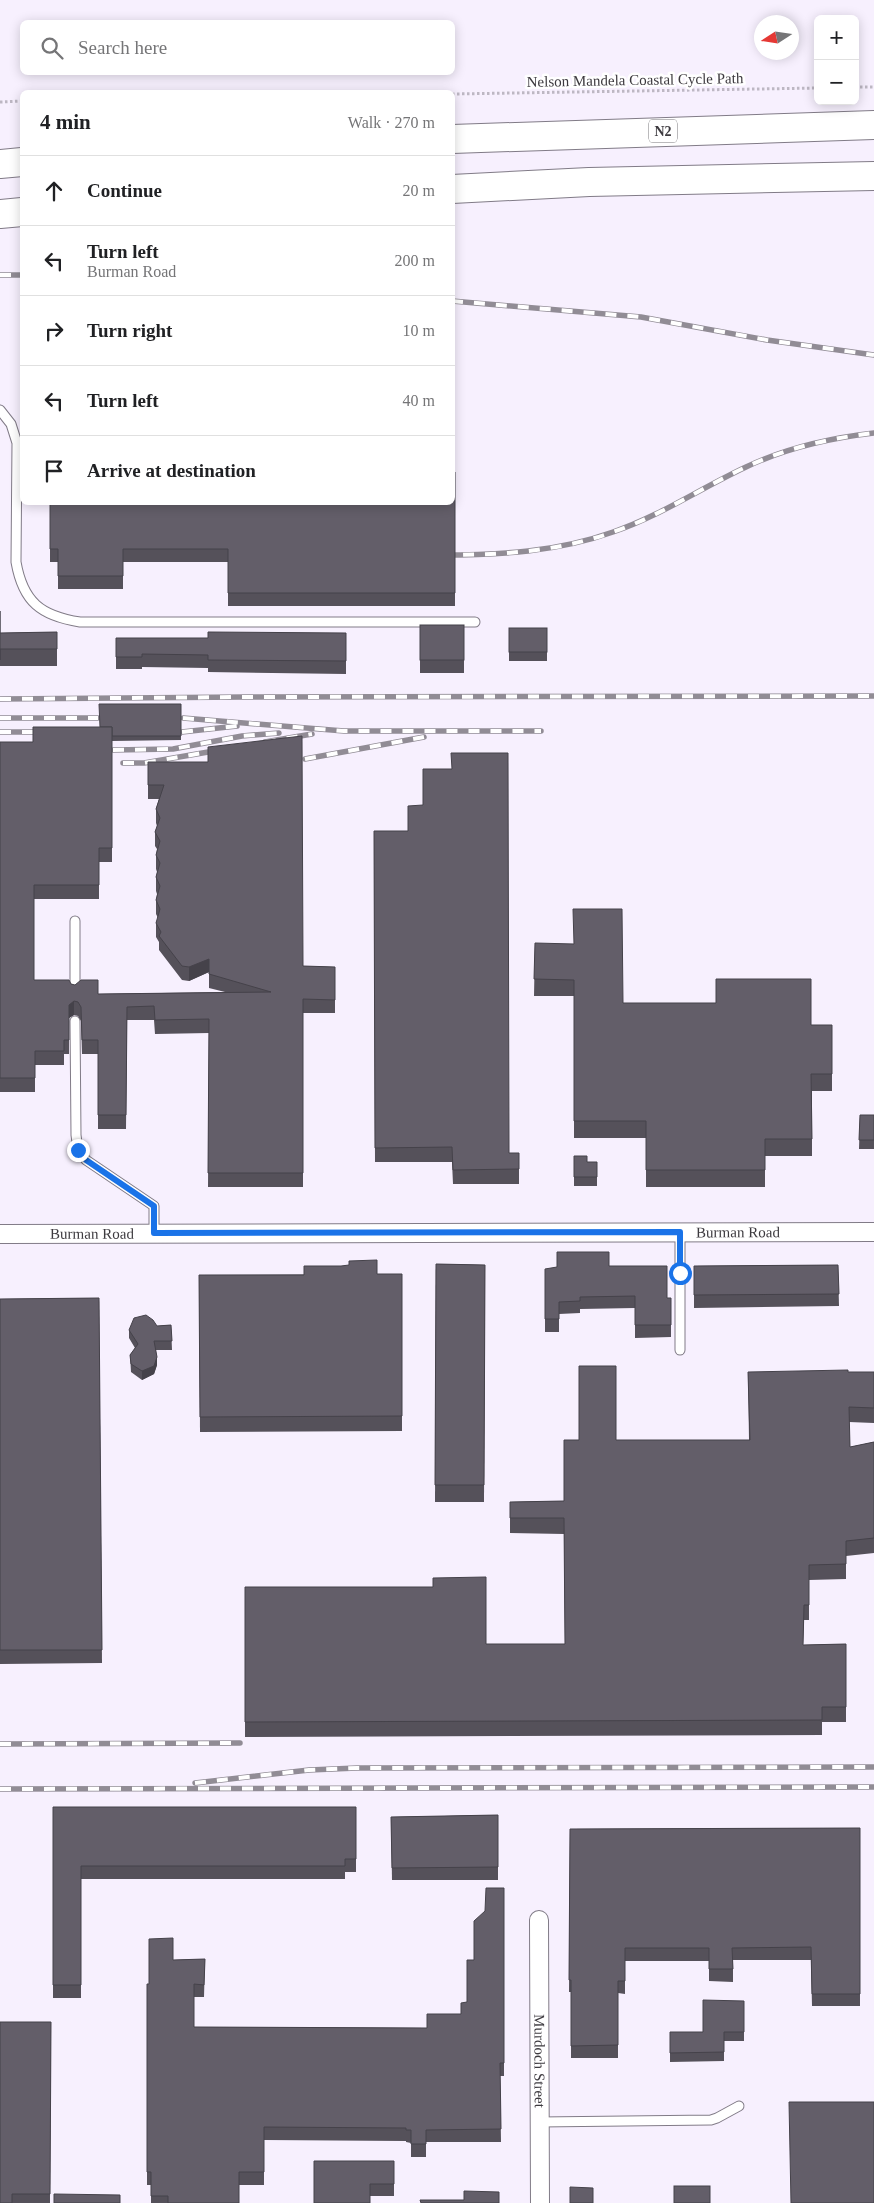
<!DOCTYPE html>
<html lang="en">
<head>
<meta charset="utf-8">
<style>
  body { margin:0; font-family:"Times New Roman",serif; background:#f2f2f2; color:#202124 }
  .controls { position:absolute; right:15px; top:15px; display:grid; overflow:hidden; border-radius:8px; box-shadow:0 2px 12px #0003 }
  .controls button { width:45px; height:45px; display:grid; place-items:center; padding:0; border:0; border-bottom:1px solid #e0e0e0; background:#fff; color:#202124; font:25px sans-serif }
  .compass { position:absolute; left:754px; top:15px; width:45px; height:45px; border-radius:50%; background:#fff; box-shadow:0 2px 12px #0003; rotate:258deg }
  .stop { position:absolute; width:15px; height:15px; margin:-11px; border:4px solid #1a73e8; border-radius:50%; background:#fff }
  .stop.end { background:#1a73e8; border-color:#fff; box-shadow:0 1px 5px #0008 }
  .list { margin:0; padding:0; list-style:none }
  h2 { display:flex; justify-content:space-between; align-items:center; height:65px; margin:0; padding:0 20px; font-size:21px }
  h2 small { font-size:16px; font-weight:400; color:#757577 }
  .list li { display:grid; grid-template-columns:32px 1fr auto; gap:15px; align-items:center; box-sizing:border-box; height:70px; padding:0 20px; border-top:1px solid #e0e0e0 }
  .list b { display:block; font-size:19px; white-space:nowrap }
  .list p { margin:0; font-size:16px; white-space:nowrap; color:#757577 }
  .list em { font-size:16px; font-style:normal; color:#757577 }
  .icon { flex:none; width:28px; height:28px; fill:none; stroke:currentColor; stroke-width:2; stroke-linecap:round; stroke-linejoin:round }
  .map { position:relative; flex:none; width:874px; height:2203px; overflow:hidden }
  .search { position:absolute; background:#fff; box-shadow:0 2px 12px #0003; left:20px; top:20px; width:435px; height:55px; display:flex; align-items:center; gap:12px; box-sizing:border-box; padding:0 18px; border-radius:8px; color:#757577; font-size:19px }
  .panel { position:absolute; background:#fff; box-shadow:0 2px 12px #0003; left:20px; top:90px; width:435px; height:415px; border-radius:8px }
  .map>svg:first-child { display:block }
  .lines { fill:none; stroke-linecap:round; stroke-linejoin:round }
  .lane-casing { stroke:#817b87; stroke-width:11 }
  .street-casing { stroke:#817b87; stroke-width:20 }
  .highway-casing { stroke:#817b87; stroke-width:30 }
  .path { stroke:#bdb7c3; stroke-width:3; stroke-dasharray:2.5 2.5; stroke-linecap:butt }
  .lane { stroke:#fff; stroke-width:9 }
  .street { stroke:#fff; stroke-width:18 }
  .highway { stroke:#fff; stroke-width:28 }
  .rail-casing { stroke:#918c95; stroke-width:5.5 }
  .rail { stroke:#fff; stroke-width:4; stroke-dasharray:11; stroke-linecap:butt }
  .wall { fill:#55515a }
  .shaded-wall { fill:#45424a }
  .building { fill:#635e69; stroke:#45424a }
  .route { stroke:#1a73e8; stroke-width:6 }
  .labels { text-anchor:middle; stroke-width:5; stroke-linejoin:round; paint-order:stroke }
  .shield { fill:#fff; stroke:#777579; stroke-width:1 }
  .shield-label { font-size:14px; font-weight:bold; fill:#3d3a3f }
  .street-label { font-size:15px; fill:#3d3a3f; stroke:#fff }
</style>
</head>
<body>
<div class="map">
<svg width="874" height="2203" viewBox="0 0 874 2203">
  <rect width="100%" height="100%" fill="#f7f0fe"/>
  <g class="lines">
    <defs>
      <g id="lane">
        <path d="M0,410L11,424L17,443L16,562C23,602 41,616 80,622H475"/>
        <path d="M75,921V993"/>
        <path d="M75,1021L76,1135L78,1150L86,1160L154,1206V1233"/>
        <path d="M680,1233V1350"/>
        <path d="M540,2122L711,2120L717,2118L739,2106"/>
      </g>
      <g id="street">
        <path id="s1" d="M0,1234L874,1232"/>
        <path id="s2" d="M539,1920L540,2203"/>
      </g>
      <g id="highway">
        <path d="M452,139L874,125"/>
        <path d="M0,164L22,162"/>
        <path d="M452,189L589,182L874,176"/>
        <path d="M0,214L22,212"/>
      </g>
    </defs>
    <use href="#lane" class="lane-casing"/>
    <use href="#street" class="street-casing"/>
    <use href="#highway" class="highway-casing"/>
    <g class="path">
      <path d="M855,87H874"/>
      <path d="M452,94L818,88"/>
      <path d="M0,102L22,101"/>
    </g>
    <use href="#lane" class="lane"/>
    <use href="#street" class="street"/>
    <use href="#highway" class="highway"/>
    <defs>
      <g id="rail">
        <path d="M0,275H22"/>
        <path d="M452,301L641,317L767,340L874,355"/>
        <path d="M441,555C500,555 557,552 613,532C660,516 701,488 746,467C786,448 830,438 874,433"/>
        <path d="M0,699L244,697L874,696"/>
        <path d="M0,718H98"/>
        <path d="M183,718L344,731H541"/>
        <path d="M0,732H46"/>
        <path d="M182,732L237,726"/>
        <path d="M265,742L312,734"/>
        <path d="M113,750L173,749L242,736L279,733"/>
        <path d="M305,759L424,737"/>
        <path d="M123,763H144L220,750"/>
        <path d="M0,1744L240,1743"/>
        <path d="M195,1783L309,1770L357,1768L874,1767"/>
        <path d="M0,1789L874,1787"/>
      </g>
    </defs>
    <use href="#rail" class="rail-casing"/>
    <use href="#rail" class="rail"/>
  </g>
  <g class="wall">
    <path d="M455,472V606H228V562H123V589H58V562H50V502Z"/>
    <path d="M0,611V633L57,632V666H0V678Z"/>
    <rect x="420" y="625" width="44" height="48"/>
    <rect x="509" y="628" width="38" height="33"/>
    <path d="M346,633V674L208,672V668L142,667V669H116V638H208Z"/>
    <path d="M181,704V740L112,741V862H99V899H34V980L71,984L98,994L225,992L209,988V972L189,981L182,980L159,950V942L156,937V923L158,918L156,914V900L157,894L156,891V877L157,872L156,869V855L157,849L155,846V832L157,826L156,823V809L159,799H148V762L303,966L335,967V1013H303V1187H208L209,1033L155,1034L154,1020H127L126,1129H98V1054H82L81,1021L78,1016L74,1015L69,1018V1054H64V1065H35V1092H0V742H33L100,727Z"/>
    <path d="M374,831L509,1153H519V1184H453L452,1162H375Z"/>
    <path d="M535,943L623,1003L811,1025L832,1074V1091H812V1156H765V1187H646V1138H574V996H534Z"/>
    <path d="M860,1115H874V1149H859Z"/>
    <path d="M574,1156L587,1162H597V1186H574Z"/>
    <path d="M436,1264L485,1265L484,1502H435Z"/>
    <path d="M838,1265L839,1306L694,1308V1266Z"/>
    <path d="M609,1266L667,1298H671V1337L635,1338V1308L580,1309V1313L559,1314V1332H545V1269Z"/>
    <path d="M402,1274V1431L200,1432L199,1275Z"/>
    <path d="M99,1298L102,1663L0,1664V1299Z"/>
    <path d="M171,1325L172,1350H156L157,1365L154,1374L142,1380L131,1372L130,1355L135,1348L129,1338V1330L157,1326Z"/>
    <path d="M748,1372H874V1423L849,1422L850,1447L874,1442V1553L846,1556V1579L809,1580V1620H804L803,1645L846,1644V1722H822V1735L245,1737V1587L486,1644H565L564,1534L510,1533V1502L564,1501L616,1440H749Z"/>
    <path d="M53,1807H356V1872H345V1879H81V1998H53Z"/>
    <path d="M498,1815V1880H392L391,1817Z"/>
    <path d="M860,1828V2006H812L811,1960H733V1982L709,1981V1961H625V1994L618,1993V2058H571V1992H569L570,1829Z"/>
    <path d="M504,1888V2076H500L501,2142H426V2157H411V2143L406,2142V2141L264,2140V2185H239V2203H151V2185H147V1984H149L173,1960L205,1959L204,1997H194V2027L427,2028L461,2014L467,2002L474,1960L485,1911Z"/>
    <path d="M744,2001V2041H724V2061L670,2062V2032H703Z"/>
    <path d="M51,2022L50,2203H0Z"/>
    <path d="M394,2161V2196H370L314,2203Z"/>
  </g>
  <g class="shaded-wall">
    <path d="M209,959V972L189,981V967Z"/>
    <path d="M74,1001V1015L69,1018V1054V1005Z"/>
    <path d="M157,1357V1365L154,1374L142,1380V1371Z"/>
  </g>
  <g class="building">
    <path d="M452,472H455V593H228V549H123V576H58V549H50V502H452Z"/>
    <path d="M0,611V633L57,632V649H0V660Z"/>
    <rect x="420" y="625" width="44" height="35"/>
    <rect x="509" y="628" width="38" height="24"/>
    <path d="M208,632L346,633V661L208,660V655L142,654V657H116V638H208Z"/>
    <path d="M99,704H181V736H112V727H100Z"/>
    <path d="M33,727H112V848H99V885H34V980H69L71,984L75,985L81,980H98V994L271,992L209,974V959L189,967L182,966L159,936L161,932L156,923L160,909L156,900L160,886L156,877L160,863L156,855L160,841L155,832L160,818L156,809L164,785H148V762H208V747L302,736L303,966L335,967V1000L303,999V1173H208L209,1019L155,1020L154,1006L127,1007L126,1115H98V1040H82L81,1007L78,1002L74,1001L69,1005V1040H64V1051H35V1078H0V742H33Z"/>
    <path d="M451,753H508L509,1153H519V1169L453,1170L452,1147L375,1148L374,831H408V806L423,805V769H452Z"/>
    <path d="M573,909H622L623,1003H716V979H811V1025H832V1074H811L812,1139H765V1170H646V1121H574V980L534,979L535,943L574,944Z"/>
    <path d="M860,1115H874V1140H859Z"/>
    <path d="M574,1156H587V1162H597V1177H574Z"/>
    <path d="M557,1252H609V1266H667V1298H671V1325H635V1296L580,1297V1301L559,1302V1319H545V1269L557,1267Z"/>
    <path d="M377,1260V1274H402V1416L200,1417L199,1275H304V1266H341L349,1265V1261Z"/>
    <path d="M436,1264L485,1265L484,1485H435Z"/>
    <path d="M838,1265L839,1294L694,1295V1266Z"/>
    <path d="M99,1298L102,1650H0V1299Z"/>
    <path d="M146,1315L153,1320L157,1326L171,1325L172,1341H154L157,1357L154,1366L142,1371L131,1364L130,1355L138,1344L129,1330L134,1318Z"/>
    <path d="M579,1366H616V1440H750L748,1372L848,1370V1372H874V1408L849,1407L850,1447L874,1442V1538L846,1541V1564L809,1565V1605H804L803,1645L846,1644V1707H822V1720L245,1722V1587H433V1578L486,1577V1644H565L564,1518H510V1502L564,1501V1440H579Z"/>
    <path d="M53,1807H356V1859H345V1866H81V1985H53Z"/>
    <path d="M498,1815V1867L392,1868L391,1817Z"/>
    <path d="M860,1828V1994H812L811,1947L732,1948L733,1969H709V1948H625V1981H618V2045L571,2046V1980H569L570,1829Z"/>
    <path d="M486,1888H504V2063H500L501,2129L426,2130V2144H411V2130H406V2128L264,2127V2172H239V2203H168V2196H151V2172H147V1984H149V1939L173,1938V1960L205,1959L204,1985L194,1984V2027L427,2028V2014H461V2003L467,2002V1960H474V1921L485,1911Z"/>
    <path d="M703,2000L744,2001V2032H724V2052L670,2053V2032H703Z"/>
    <path d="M0,2022H51L50,2194H12V2203H0Z"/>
    <path d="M789,2102H874V2203H791Z"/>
    <path d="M314,2161H394V2184H370V2203H314Z"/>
    <rect x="674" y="2186" width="36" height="17"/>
    <path d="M570,2187L593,2188V2203H570Z"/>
    <path d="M464,2191L499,2192V2203H421L420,2200H464Z"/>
    <path d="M54,2194L120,2195V2203H54Z"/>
  </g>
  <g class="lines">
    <path class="route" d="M78,1150L86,1160L154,1206V1233L680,1232V1273"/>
  </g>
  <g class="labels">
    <rect class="shield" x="649" y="119.5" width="28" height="23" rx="4"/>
    <g class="shield-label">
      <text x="663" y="136">N2</text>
    </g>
    <g class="street-label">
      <text transform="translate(635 80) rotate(-1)" y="5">Nelson Mandela Coastal Cycle Path</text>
      <text dy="5" stroke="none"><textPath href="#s1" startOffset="738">Burman Road</textPath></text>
      <text dy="5" stroke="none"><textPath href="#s1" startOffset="92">Burman Road</textPath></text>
      <text dy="5" stroke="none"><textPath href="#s2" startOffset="141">Murdoch Street</textPath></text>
    </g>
  </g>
</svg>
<div class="controls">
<button>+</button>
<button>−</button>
</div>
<svg class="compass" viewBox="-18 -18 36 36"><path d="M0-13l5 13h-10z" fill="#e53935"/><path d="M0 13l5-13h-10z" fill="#757577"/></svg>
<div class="stop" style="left:680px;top:1273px"></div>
<div class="stop end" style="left:78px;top:1150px"></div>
<div class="search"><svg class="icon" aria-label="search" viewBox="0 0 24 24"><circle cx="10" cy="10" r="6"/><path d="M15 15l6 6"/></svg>Search here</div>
<section class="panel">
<h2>4 min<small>Walk · 270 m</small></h2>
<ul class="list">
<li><svg class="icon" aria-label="ahead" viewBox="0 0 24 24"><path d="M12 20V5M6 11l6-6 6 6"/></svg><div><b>Continue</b></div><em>20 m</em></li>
<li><svg class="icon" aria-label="left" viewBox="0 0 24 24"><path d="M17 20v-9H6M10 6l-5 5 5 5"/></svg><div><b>Turn left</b><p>Burman Road</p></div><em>200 m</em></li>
<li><svg class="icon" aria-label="right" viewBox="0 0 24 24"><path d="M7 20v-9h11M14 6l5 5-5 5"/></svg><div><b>Turn right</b></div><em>10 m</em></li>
<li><svg class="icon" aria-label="left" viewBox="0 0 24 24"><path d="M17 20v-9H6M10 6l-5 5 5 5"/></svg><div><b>Turn left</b></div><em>40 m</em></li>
<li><svg class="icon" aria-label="arrive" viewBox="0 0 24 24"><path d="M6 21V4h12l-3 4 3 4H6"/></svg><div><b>Arrive at destination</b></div></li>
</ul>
</section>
</div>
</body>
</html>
